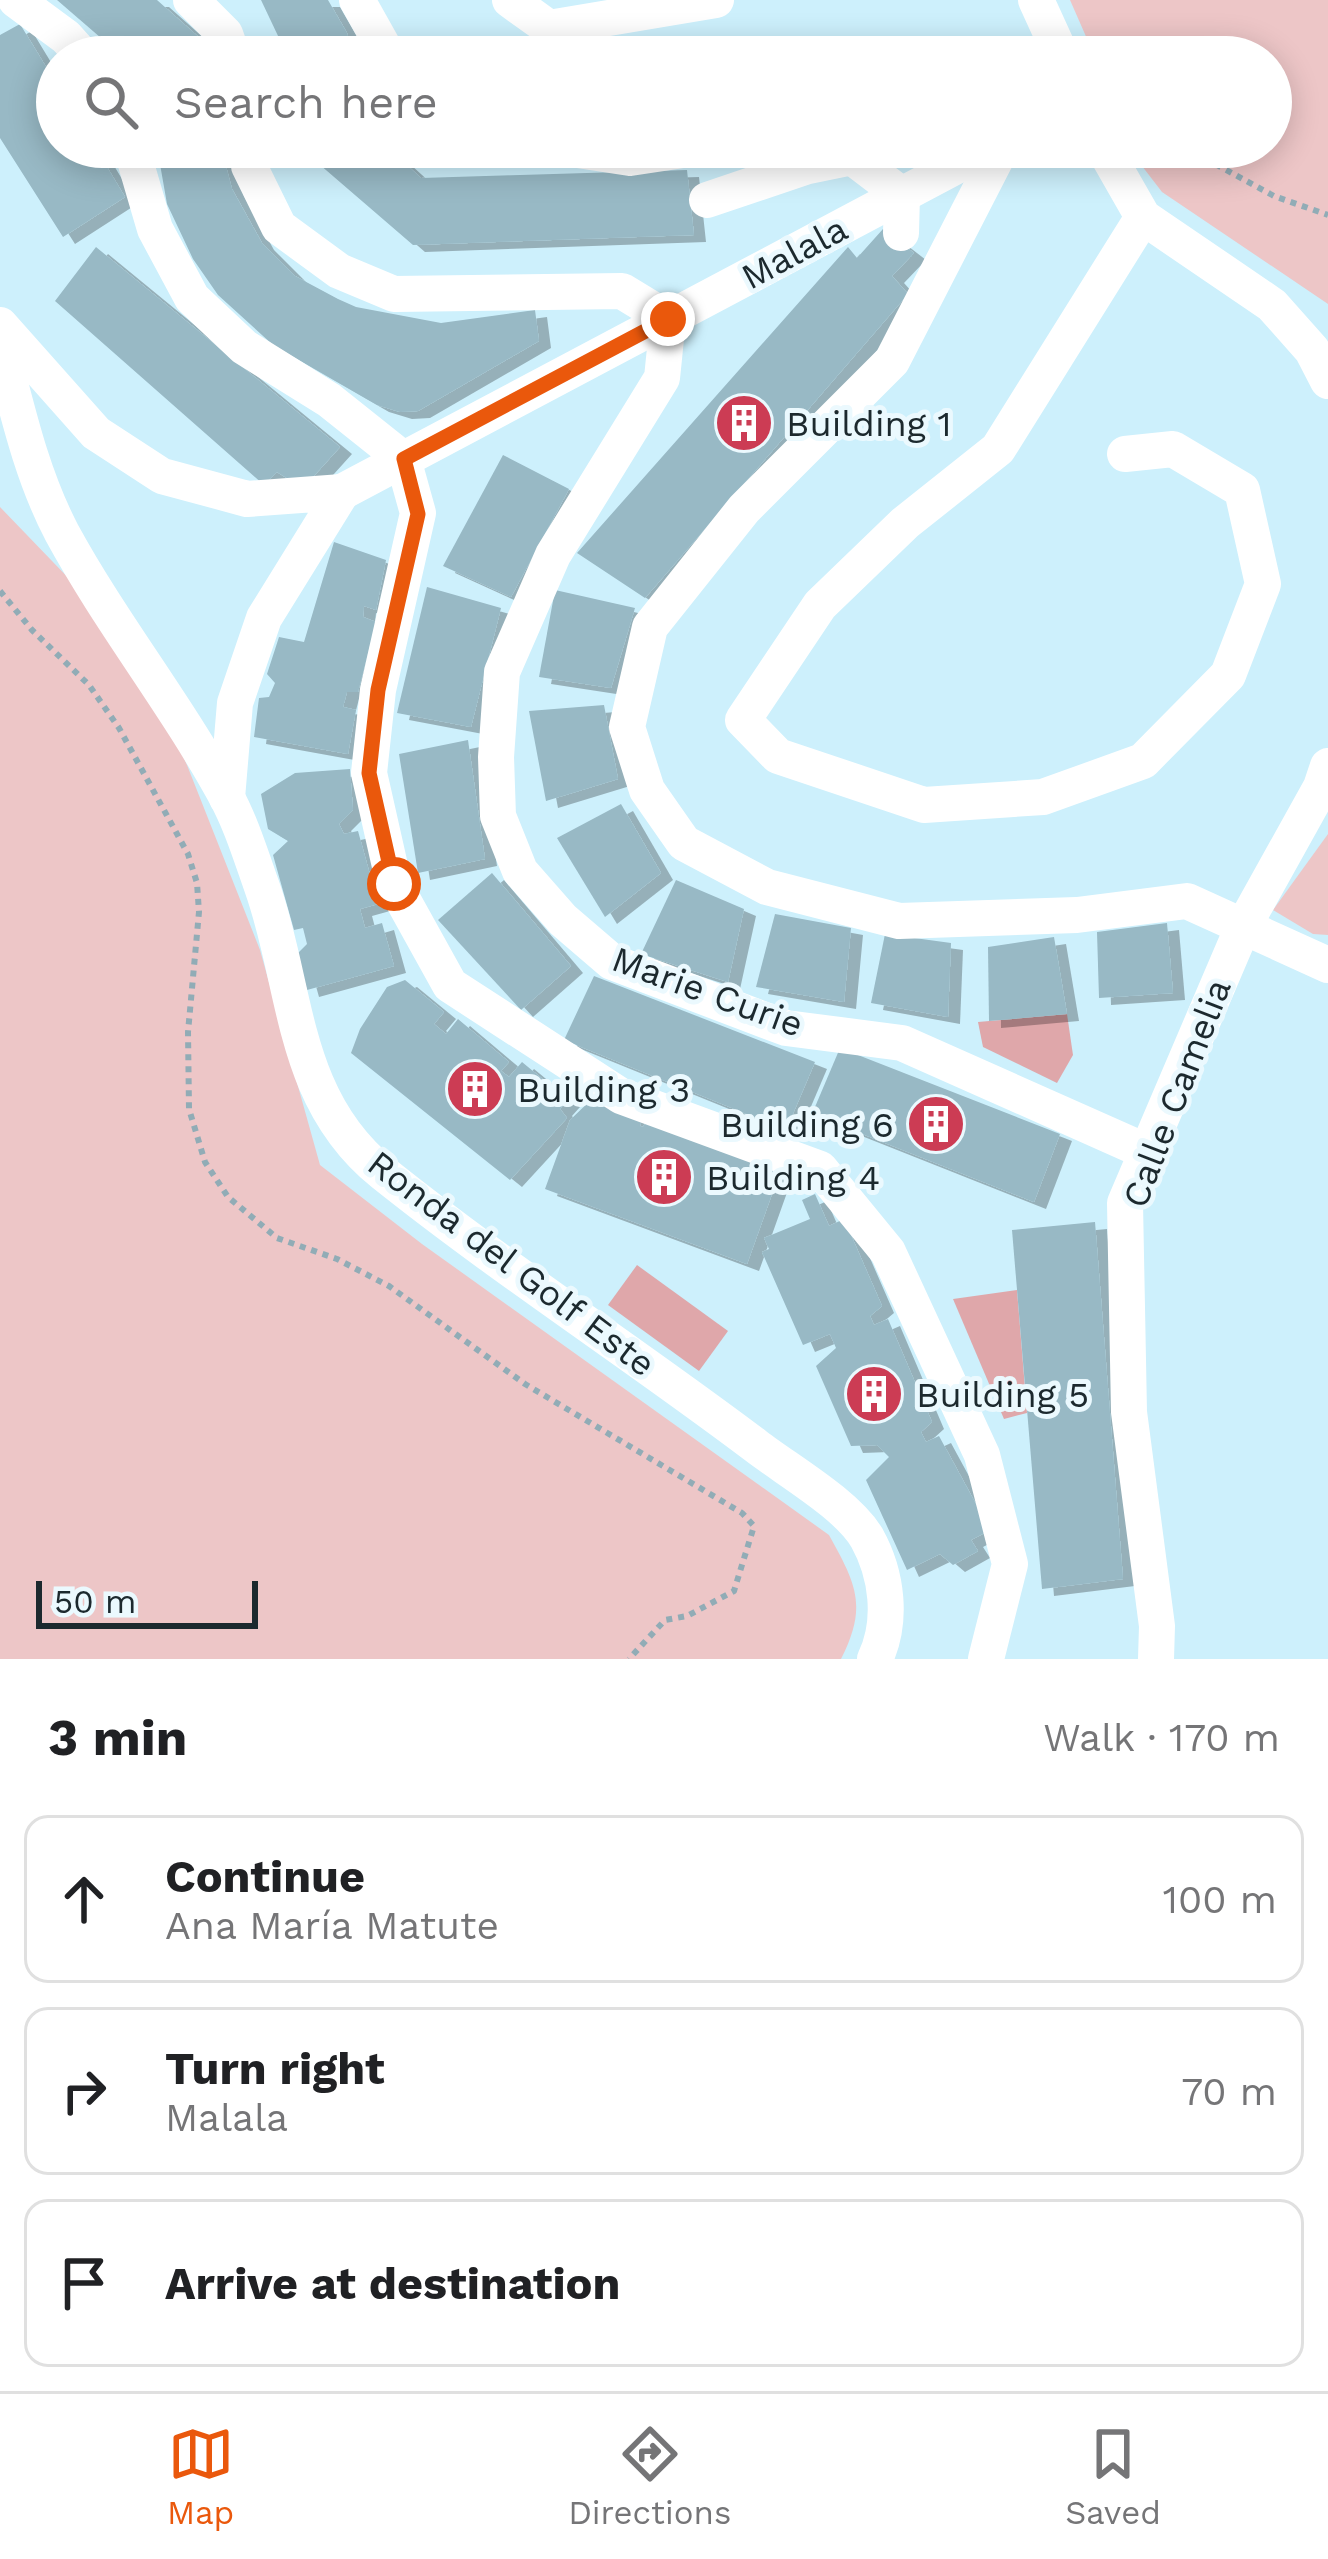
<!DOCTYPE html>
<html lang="en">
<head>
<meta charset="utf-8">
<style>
  body { margin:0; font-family:"Work Sans",sans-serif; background:#f6f6f6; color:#202124 }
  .scale { position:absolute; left:36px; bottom:30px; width:222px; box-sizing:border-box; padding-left:12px; border:6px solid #1c292e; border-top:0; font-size:33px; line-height:42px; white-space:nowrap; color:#1c292e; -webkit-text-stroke:9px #ebf9fe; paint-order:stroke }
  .stop { position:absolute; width:36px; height:36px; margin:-27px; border:9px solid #ea580c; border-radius:50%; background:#fff }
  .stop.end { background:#ea580c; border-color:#fff; box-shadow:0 3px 12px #0008 }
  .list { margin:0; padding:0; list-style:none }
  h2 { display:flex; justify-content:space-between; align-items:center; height:156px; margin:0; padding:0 48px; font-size:51px }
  h2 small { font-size:39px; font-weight:400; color:#757577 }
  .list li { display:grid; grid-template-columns:78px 1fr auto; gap:36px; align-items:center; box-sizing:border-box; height:168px; margin:0 24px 24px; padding:0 24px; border:3px solid #e0e0e0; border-radius:24px }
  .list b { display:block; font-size:45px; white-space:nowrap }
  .list p { margin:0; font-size:39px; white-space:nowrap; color:#757577 }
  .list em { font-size:39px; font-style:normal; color:#757577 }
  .icon { flex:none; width:66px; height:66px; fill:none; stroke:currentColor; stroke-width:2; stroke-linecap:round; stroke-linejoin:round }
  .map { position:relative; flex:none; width:1328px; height:1659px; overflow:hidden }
  .search { position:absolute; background:#fff; box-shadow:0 6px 30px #0003; left:36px; right:36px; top:36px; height:132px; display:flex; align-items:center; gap:30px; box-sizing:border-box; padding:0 42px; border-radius:66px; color:#757577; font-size:45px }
  .sheet { height:732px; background:#fff }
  nav { display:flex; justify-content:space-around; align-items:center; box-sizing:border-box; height:168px; border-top:3px solid #e0e0e0; background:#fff; font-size:33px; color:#757577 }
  nav a { display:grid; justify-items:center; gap:6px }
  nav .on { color:#ea580c }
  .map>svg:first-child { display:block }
  .green { fill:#edc6c7 }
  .water { fill:#dfa7aa }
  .building { fill:#98b9c5; filter:url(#shadow) }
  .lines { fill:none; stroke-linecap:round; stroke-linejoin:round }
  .path { stroke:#91acb6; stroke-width:6; stroke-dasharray:6 6; stroke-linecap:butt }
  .minor { stroke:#fff; stroke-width:36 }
  .route { stroke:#ea580c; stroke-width:15 }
  .labels { text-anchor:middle; stroke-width:10; stroke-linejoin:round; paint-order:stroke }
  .street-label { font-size:36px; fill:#1c292e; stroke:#ebf9fe }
  .poi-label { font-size:36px; fill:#1c292e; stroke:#ebf9fe; text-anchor:start }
</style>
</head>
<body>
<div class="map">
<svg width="1328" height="1659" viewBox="0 0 1328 1659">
  <defs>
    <filter id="shadow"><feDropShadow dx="12" dy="7" stdDeviation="0" flood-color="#0004"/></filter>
  </defs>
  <rect width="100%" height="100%" fill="#cdf0fc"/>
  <g class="green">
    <path d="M1070,0H1328V304L1162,192L1142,166L1134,147H1271V57H1095Z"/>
    <path d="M0,507L131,643L187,765L260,950L320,1165L422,1244L829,1535C856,1584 868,1606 841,1659H0Z"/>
    <path d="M1328,834V935L1313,934L1273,910Z"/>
  </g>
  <g class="water">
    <path d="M1067,1014L1073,1055L1057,1083L983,1047L978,1022Z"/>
    <path d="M637,1265L728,1331L699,1371L608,1305Z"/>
    <path d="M1017,1290L1027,1413L1004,1419L953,1299Z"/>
  </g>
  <g class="building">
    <path d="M57,0H157L202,40L188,57H123Z"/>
    <path d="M261,0H328L347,33L354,57H288Z"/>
    <path d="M20,24L57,85V147H95L125,197L63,237L0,138V35Z"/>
    <path d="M157,147H221L232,189L262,243L295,276L338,299L356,307L441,323L535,310L539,341L418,411L400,412L377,405L273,345L218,295L193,259L167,204Z"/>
    <path d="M310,147H387L421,178L687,170L694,235L413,245L312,158Z"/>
    <path d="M883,229L914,253L892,276L908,294L645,598L577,553L848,247L857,258Z"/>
    <path d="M96,247L340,447L303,488L277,472L264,485L55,301Z"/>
    <path d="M503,455L569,489L511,597L443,566Z"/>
    <path d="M334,542L386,560L376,610L364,606L363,617L376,622L358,692H347L343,707L356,710L348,754L254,737L259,698L269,697L275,683L267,674L279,637L304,642Z"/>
    <path d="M427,587L501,608L471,727L397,713Z"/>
    <path d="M555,590L635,608L611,688L539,677Z"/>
    <path d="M604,705L618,779L546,801L529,711Z"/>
    <path d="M468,740L485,859L418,873L399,754Z"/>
    <path d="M350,769L353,810L339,824L344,834L358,831L378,904L360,909L365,928L382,923L394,966L307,990L297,954L307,944L303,928L294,930L273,855L288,841L268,829L261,794L295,773Z"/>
    <path d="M621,804L661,873L605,917L557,838Z"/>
    <path d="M492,873L571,966L521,1010L438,920Z"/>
    <path d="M676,880L744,909L728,982L641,954Z"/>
    <path d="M775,914L851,928L844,1002L756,987Z"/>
    <path d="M1167,923L1173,993L1099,998L1097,932Z"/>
    <path d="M885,934L951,943L948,1017L871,1003Z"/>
    <path d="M1054,937L1067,1014L989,1021L988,947Z"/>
    <path d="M594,976L815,1062L786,1130L564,1040Z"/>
    <path d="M405,980L444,1012L434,1024L446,1034L458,1019L509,1062L501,1071L509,1077L522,1062L568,1100L560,1109L567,1118L510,1180L351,1053L360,1029L387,987Z"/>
    <path d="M840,1048L1060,1134L1034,1202L812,1114Z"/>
    <path d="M594,1097L642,1119L640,1126L643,1127L647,1121L782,1166L747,1264L545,1189L570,1120Z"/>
    <path d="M815,1194L829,1226L844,1219L882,1306L870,1316L874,1325L888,1319L932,1422L921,1432L926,1442L939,1436L990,1530L971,1540L978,1551L953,1565L940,1554L907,1570L866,1480L889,1457L877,1445L851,1446L816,1366L836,1348L830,1334L803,1345L762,1252L769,1249L764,1238L810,1219L802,1200Z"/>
    <path d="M1095,1222L1123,1579L1042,1589L1012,1230Z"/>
  </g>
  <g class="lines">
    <g class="path">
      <path d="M1184,147L1274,196L1328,215"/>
      <path d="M0,591L32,630L89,685L119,728L188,854L197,883L199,912L188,1032L189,1109L205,1162L228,1197L277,1238L337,1259L389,1286L525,1384L742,1513L754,1526L734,1591L687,1616L665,1620L629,1659"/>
    </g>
    <g class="minor">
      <path d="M16,0L66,37L84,57"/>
      <path d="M191,0L225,34L233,57"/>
      <path d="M357,0L389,57"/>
      <path d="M510,0L549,28L716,0"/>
      <path d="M1036,0L1062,57"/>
      <path d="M131,147L155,229L192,298L244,347L329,400L403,459L418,513L378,690L369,773L394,884L450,985L621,1096L820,1169L888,1252L982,1455L1010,1564L986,1659"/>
      <path d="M248,147L249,166L279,227L339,271L394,294L622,291L668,319L662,378L553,555L502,672L496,757L498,816L520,871L563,920L612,962L786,1028L902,1043L1145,1151"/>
      <path d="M558,147L630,158L703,147"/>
      <path d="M1002,147L892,361L744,509L650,627L627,727L647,790L684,843L767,887L899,921L1077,915L1187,901L1328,965"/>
      <path d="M1103,147L1143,217L1272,305L1312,350L1328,381"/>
      <path d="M707,200L808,166L852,157L902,195L901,233"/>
      <path d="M0,325L96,433L162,476L247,499L342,492L264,618L235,703L227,798"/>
      <path d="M0,344C17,409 31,474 62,533C111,623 176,704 225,794C241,823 251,856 262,887C298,988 290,1098 383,1173C503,1269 633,1353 756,1446C787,1470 847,1504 867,1538C887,1574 893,1621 875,1659"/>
      <path d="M1125,454L1173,449L1242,490L1263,584L1228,675L1143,761L1043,797L924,805L778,756L743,720L820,605L905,523L998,449L1143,217"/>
      <path d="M342,492L992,147"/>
      <path d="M1156,1659L1157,1626L1129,1412L1125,1203L1242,929L1321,787L1328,766"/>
    </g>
  </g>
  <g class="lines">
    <path class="route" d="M394,884L369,773L378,690L418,514L404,459L668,319"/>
  </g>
  <defs>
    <symbol id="building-disc" viewBox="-11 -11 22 22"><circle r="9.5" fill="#cc3c54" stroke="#ebf9fe"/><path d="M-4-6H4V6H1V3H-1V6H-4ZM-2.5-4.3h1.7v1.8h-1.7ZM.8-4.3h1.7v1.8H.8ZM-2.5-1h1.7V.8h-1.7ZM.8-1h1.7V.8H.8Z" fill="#fff"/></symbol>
  </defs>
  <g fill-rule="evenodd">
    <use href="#building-disc" x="711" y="390" width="66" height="66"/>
    <use href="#building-disc" x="442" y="1056" width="66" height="66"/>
    <use href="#building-disc" x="903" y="1091" width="66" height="66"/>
    <use href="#building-disc" x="631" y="1144" width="66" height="66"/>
    <use href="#building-disc" x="841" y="1361" width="66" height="66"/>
  </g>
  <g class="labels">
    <g class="street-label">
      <text transform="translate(794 252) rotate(-28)" y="13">Malala</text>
      <text transform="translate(708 991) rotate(20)" y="13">Marie Curie</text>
      <text transform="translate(1176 1093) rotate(-69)" y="13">Calle Camelia</text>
      <text transform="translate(512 1263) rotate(37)" y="13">Ronda del Golf Este</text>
    </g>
    <g class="poi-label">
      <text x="786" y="436">Building 1</text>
      <text x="517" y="1102">Building 3</text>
      <text x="894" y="1137" text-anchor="end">Building 6</text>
      <text x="706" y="1190">Building 4</text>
      <text x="916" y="1407">Building 5</text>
    </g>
  </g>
</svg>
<div class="scale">50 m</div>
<div class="stop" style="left:394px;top:884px"></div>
<div class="stop end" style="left:668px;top:319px"></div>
<div class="search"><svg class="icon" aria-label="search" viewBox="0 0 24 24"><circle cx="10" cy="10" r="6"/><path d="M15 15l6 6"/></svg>Search here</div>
</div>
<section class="sheet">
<h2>3 min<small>Walk · 170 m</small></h2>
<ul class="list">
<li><svg class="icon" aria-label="ahead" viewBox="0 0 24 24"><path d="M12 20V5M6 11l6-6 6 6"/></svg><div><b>Continue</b><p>Ana María Matute</p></div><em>100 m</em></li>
<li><svg class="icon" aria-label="right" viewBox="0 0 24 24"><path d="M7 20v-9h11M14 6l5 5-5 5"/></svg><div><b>Turn right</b><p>Malala</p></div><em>70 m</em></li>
<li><svg class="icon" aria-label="arrive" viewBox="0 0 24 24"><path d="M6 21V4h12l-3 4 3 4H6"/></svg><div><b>Arrive at destination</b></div></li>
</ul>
</section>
<nav>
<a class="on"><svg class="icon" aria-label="map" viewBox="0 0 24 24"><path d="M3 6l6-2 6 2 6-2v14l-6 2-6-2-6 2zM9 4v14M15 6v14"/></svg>Map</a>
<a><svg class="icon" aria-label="directions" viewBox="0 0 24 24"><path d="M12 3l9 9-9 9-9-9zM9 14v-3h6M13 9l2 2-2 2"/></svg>Directions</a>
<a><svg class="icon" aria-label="saved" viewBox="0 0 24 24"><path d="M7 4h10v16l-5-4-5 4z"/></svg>Saved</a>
</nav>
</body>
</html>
